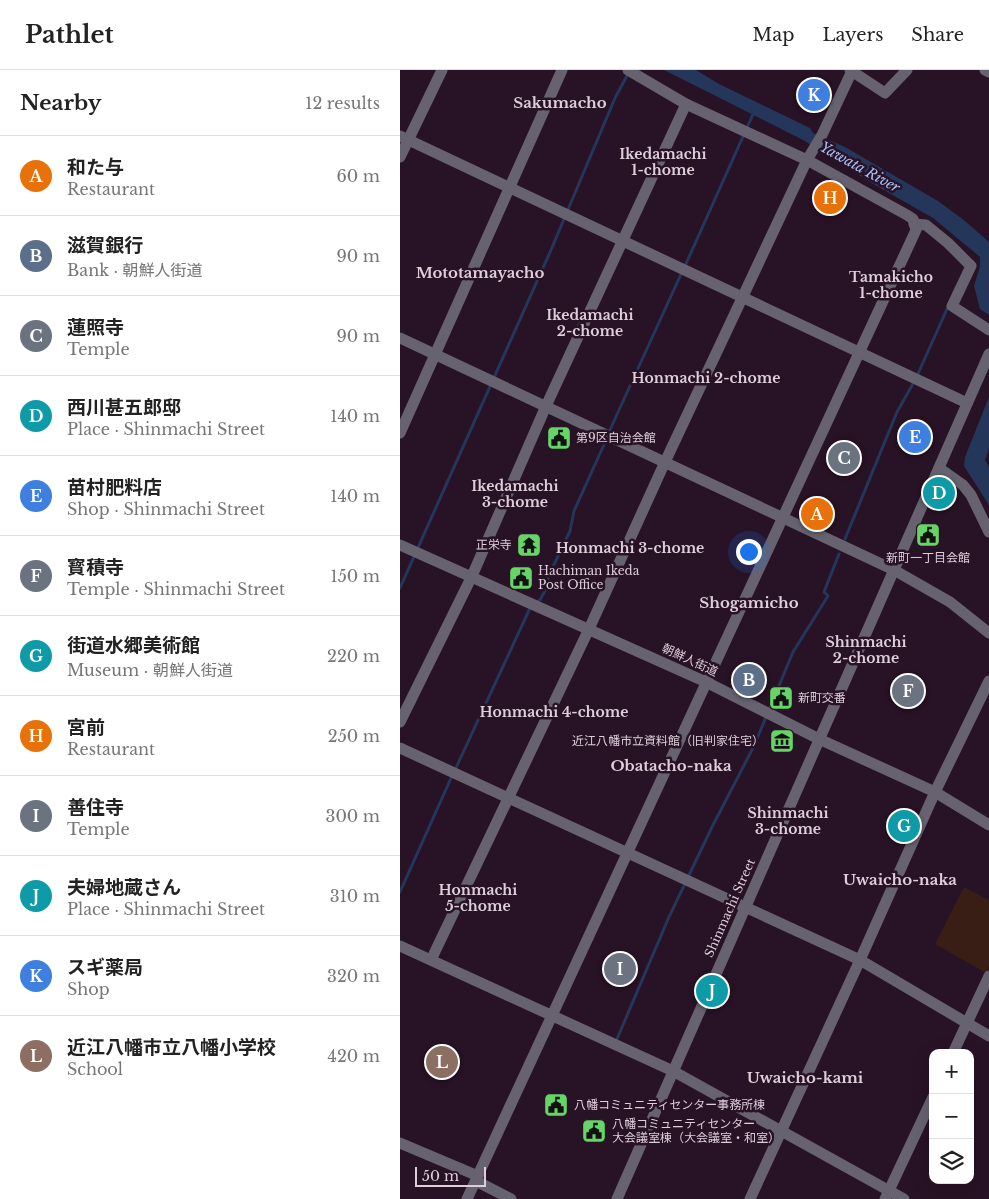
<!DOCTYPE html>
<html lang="en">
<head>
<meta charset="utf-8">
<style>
  body { margin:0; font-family:"Libre Baskerville","Noto Sans JP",serif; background:#f2f2f2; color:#222 }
  .controls { position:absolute; right:15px; bottom:15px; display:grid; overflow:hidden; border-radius:10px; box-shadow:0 5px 20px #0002 }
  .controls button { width:45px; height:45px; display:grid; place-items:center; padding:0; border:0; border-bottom:1px solid #e0e0e0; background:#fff; color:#222; font:25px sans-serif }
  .scale { position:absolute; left:15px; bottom:12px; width:71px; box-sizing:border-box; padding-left:5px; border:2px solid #ddceda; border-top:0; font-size:14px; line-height:18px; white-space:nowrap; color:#ddceda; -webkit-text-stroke:4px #281225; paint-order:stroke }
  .you { position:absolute; left:348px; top:481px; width:18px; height:18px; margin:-12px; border:4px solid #fff; border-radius:50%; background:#1a73e8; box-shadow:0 0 0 8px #1a73e833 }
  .badge { display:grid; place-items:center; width:32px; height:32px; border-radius:50%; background:#417241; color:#fff; font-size:16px; font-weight:700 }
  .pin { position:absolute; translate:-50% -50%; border:2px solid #fff; box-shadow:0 1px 5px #0006 }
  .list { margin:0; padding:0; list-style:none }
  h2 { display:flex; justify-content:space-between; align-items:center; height:65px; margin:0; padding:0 20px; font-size:21px }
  h2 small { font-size:16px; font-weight:400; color:#767676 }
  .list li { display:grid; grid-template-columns:32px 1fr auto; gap:15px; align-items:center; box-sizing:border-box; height:80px; padding:0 20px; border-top:1px solid #e0e0e0 }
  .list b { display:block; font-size:19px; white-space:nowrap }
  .list p { margin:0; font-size:16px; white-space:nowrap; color:#767676 }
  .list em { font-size:16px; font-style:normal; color:#767676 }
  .icon { flex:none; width:28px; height:28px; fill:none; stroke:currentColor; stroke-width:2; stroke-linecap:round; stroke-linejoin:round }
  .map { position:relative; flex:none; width:589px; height:1129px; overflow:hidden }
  header { display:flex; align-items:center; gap:30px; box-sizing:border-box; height:70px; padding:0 25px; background:#fff; border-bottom:1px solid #e0e0e0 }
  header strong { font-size:24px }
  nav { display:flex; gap:28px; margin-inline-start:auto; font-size:18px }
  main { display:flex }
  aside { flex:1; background:#fff }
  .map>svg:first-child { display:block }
  .green { fill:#381e14 }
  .water { fill:#25365b }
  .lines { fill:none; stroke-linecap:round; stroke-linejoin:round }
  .stream { stroke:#25365b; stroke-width:3 }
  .minor { stroke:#66626f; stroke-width:11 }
  .labels { text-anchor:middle; stroke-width:5; stroke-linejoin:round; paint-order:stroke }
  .poi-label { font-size:12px; fill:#ddceda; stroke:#281225; text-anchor:start }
  .street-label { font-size:12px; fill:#ddceda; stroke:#281225 }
  .neighbourhood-label { font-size:14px; font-weight:bold; fill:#ddceda; stroke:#281225 }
  .water-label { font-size:14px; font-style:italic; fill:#a9c1f7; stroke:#281225 }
  .quarter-label { font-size:15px; font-weight:bold; fill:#ddceda; stroke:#281225 }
</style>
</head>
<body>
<header>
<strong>Pathlet</strong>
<nav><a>Map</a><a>Layers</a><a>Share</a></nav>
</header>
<main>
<aside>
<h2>Nearby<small>12 results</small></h2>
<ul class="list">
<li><span class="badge" style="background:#e8710a">A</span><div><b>和た与</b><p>Restaurant</p></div><em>60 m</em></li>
<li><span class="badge" style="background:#5c6f8a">B</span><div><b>滋賀銀行</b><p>Bank · 朝鮮人街道</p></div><em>90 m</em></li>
<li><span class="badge" style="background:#6b7280">C</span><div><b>蓮照寺</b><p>Temple</p></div><em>90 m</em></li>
<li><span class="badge" style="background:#0f9aa8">D</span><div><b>西川甚五郎邸</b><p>Place · Shinmachi Street</p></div><em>140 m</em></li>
<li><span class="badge" style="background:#3f7fe0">E</span><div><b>苗村肥料店</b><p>Shop · Shinmachi Street</p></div><em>140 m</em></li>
<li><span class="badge" style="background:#6b7280">F</span><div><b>寳積寺</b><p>Temple · Shinmachi Street</p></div><em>150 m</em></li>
<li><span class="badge" style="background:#0f9aa8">G</span><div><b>街道水郷美術館</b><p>Museum · 朝鮮人街道</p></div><em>220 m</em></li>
<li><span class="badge" style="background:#e8710a">H</span><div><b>宮前</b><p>Restaurant</p></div><em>250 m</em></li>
<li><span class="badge" style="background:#6b7280">I</span><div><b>善住寺</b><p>Temple</p></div><em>300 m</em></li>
<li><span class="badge" style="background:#0f9aa8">J</span><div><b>夫婦地蔵さん</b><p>Place · Shinmachi Street</p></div><em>310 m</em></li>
<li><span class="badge" style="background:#3f7fe0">K</span><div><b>スギ薬局</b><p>Shop</p></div><em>320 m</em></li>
<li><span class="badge" style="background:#8d6e63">L</span><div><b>近江八幡市立八幡小学校</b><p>School</p></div><em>420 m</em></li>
</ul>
</aside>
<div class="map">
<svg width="589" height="1129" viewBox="0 0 589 1129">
  <rect width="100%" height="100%" fill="#281225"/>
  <path class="green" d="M564,817L589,830V896L586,903L535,874Z"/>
  <g class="water">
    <path d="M264,0H296L319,14L410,58L413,63L445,77L538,131L565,151L589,172V245L580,239L574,216L580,196V187L533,148L475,115L403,70Z"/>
    <path d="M589,327V378L585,390L589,397V435L564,396L565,387Z"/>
  </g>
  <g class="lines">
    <g class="stream">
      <path d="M285,196L354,42"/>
      <path d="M517,306L547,239"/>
      <path d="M209,362L282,202"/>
      <path d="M445,469L497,342L514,312"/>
      <path d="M0,518L151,180L215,28L229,2"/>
      <path d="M136,532L140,530L149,513L148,507L170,461L174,441L207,368"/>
      <path d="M55,700L131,536"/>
      <path d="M0,822L52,706"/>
      <path d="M217,969L269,847L312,757L354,676L393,582L428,526L424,522L439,484"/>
    </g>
    <g class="minor">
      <path d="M450,0L485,23L507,0"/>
      <path d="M585,0L589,2"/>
      <path d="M0,66L567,333"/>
      <path d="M0,87L42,0"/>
      <path d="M514,154L526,155L548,173L571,196L552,236L589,260"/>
      <path d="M0,268L494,500L550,532L589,563"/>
      <path d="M0,363L162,0"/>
      <path d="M539,398L563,415L571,425L589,462"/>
      <path d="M0,475L306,612L419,669L535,722L589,755"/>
      <path d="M0,652L72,506L146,336L286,34"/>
      <path d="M0,678L460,890L589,966"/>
      <path d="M0,876L273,1001L504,1129"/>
      <path d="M31,890L189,559L265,392L407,90L422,65L452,1"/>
      <path d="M553,983L589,906"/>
      <path d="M0,1073L78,1106"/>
      <path d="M76,1111L111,1129"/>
      <path d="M67,1129L516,160L513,149L507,145L407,90L286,34L228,0"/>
      <path d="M217,1129L589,284"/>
      <path d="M350,1129L460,890L535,722L589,611"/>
      <path d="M485,1129L533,1027"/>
    </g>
  </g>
  <defs>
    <symbol id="civic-square" viewBox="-11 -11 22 22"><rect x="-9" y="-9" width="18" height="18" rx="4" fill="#66d466" stroke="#281225"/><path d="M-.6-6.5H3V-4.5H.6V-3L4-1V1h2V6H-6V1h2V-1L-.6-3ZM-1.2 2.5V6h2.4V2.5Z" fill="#111"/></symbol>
    <symbol id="temple-square" viewBox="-11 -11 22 22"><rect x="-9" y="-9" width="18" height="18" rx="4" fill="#66d466" stroke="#281225"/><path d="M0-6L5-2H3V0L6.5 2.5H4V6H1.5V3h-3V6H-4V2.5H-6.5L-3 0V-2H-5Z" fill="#111"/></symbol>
    <symbol id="museum-square" viewBox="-11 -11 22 22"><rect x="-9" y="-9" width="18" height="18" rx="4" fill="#66d466" stroke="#281225"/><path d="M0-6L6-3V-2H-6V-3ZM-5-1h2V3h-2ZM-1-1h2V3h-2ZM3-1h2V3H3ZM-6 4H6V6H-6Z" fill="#111"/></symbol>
  </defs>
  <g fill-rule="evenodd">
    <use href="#civic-square" x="145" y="354" width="28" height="28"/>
    <use href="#civic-square" x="514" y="451" width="28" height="28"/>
    <use href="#temple-square" x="115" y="461" width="28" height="28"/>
    <use href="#civic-square" x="107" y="494" width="28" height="28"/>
    <use href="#civic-square" x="367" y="614" width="28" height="28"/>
    <use href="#museum-square" x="368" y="657" width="28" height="28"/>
    <use href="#civic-square" x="142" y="1021" width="28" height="28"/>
    <use href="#civic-square" x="180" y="1047" width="28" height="28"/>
  </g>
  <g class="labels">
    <g class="poi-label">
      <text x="176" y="372">第9区自治会館</text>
      <text x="112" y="479" text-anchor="end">正栄寺</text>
      <text x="528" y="492" text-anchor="middle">新町一丁目会館</text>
      <text x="138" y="505">Hachiman Ikeda<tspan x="138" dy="14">Post Office</tspan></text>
      <text x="398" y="632">新町交番</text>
      <text x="364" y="675" text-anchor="end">近江八幡市立資料館（旧判家住宅）</text>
      <text x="174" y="1039">八幡コミュニティセンター事務所棟</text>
      <text x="212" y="1058">八幡コミュニティセンター<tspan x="212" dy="14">大会議室棟（大会議室・和室）</tspan></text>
    </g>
    <g class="street-label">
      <text transform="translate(290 590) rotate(25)" y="4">朝鮮人街道</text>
      <text transform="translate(330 838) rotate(-66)" y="4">Shinmachi Street</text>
    </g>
    <g class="neighbourhood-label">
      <text x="263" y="89">Ikedamachi<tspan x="263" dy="16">1-chome</tspan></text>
      <text x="491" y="212">Tamakicho<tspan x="491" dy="16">1-chome</tspan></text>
      <text x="190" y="250">Ikedamachi<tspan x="190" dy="16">2-chome</tspan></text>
      <text x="306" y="313">Honmachi 2-chome</text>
      <text x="115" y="421">Ikedamachi<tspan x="115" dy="16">3-chome</tspan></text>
      <text x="230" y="483">Honmachi 3-chome</text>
      <text x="466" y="577">Shinmachi<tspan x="466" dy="16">2-chome</tspan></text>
      <text x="154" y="647">Honmachi 4-chome</text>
      <text x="388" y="748">Shinmachi<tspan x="388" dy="16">3-chome</tspan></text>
      <text x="78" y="825">Honmachi<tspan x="78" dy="16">5-chome</tspan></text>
    </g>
    <g class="water-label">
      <text transform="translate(460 97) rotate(29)" y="5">Yawata River</text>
    </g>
    <g class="quarter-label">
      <text x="160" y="38">Sakumacho</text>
      <text x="80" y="208">Mototamayacho</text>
      <text x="349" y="538">Shogamicho</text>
      <text x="271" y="701">Obatacho-naka</text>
      <text x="500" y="815">Uwaicho-naka</text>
      <text x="405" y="1013">Uwaicho-kami</text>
    </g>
  </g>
</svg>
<div class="controls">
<button>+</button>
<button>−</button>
<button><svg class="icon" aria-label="layers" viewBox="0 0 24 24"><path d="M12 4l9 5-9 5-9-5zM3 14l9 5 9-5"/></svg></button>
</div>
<div class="scale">50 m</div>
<div class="you"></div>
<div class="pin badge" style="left:417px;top:444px;background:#e8710a">A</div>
<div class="pin badge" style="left:349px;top:610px;background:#5c6f8a">B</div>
<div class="pin badge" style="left:444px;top:388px;background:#6b7280">C</div>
<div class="pin badge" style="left:539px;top:423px;background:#0f9aa8">D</div>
<div class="pin badge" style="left:515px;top:367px;background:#3f7fe0">E</div>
<div class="pin badge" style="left:508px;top:621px;background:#6b7280">F</div>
<div class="pin badge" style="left:504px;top:756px;background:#0f9aa8">G</div>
<div class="pin badge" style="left:430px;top:128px;background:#e8710a">H</div>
<div class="pin badge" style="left:220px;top:899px;background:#6b7280">I</div>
<div class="pin badge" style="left:312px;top:921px;background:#0f9aa8">J</div>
<div class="pin badge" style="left:414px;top:25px;background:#3f7fe0">K</div>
<div class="pin badge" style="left:42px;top:992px;background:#8d6e63">L</div>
</div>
</main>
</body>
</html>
